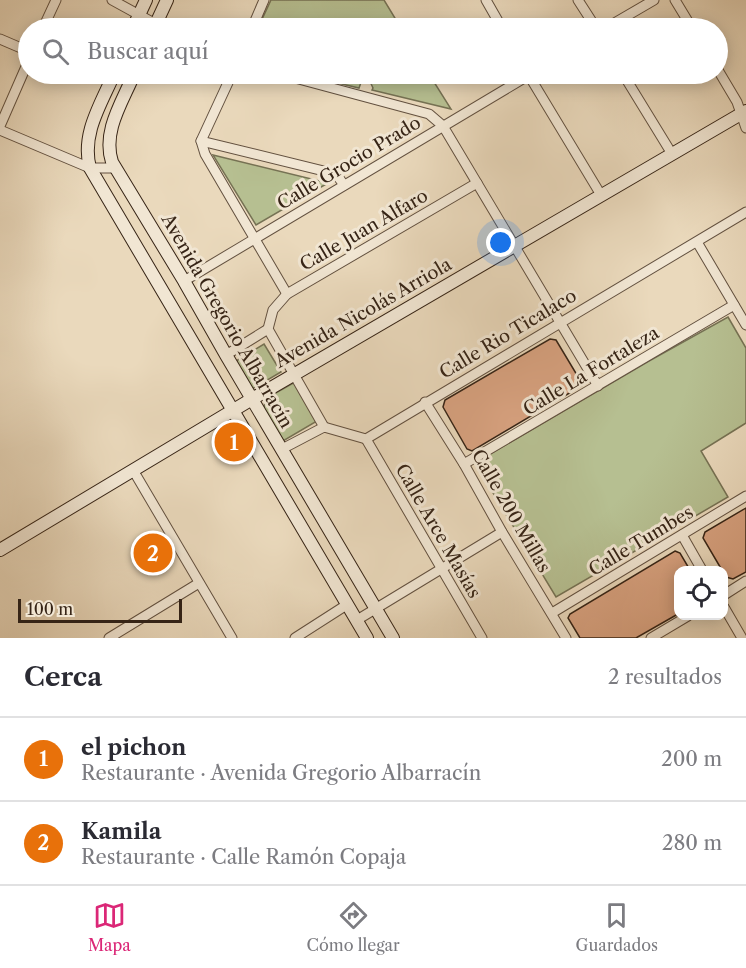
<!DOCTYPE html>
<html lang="es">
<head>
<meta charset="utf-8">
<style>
  body { margin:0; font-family:"Libre Caslon Text",serif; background:#f7f7f7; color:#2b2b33 }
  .controls { position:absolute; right:18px; bottom:18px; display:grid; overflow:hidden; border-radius:12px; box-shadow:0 3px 15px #0003 }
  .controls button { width:54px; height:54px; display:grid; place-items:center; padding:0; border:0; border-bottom:2px solid #e1e1e2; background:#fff; color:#2b2b33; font:30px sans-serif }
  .scale { position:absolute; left:18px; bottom:15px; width:164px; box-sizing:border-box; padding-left:6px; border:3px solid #362416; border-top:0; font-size:16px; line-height:21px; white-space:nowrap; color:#362416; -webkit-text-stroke:4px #f1e6d3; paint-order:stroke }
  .you { position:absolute; left:501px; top:243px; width:21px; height:21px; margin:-15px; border:4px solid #fff; border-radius:50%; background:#1a73e8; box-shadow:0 0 0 9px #1a73e833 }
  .badge { display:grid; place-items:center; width:39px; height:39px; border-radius:50%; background:#db2777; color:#fff; font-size:20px; font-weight:700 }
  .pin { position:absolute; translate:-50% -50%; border:3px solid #fff; box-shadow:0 2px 6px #0006 }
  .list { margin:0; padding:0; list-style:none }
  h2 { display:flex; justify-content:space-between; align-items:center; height:78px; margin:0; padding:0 24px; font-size:26px }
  h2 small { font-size:20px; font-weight:400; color:#7c7c81 }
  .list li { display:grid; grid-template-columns:39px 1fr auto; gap:18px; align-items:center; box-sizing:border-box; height:84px; padding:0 24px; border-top:2px solid #e1e1e2 }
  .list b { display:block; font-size:22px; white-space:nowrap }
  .list p { margin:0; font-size:20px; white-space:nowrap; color:#7c7c81 }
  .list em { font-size:20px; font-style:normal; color:#7c7c81 }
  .icon { flex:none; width:33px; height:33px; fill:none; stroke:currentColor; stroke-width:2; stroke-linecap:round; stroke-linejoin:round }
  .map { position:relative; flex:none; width:746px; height:638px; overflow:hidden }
  .search { position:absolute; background:#fff; box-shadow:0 3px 15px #0003; left:18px; right:18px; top:18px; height:66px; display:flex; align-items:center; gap:15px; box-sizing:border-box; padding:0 21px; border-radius:33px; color:#7c7c81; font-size:22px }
  .sheet { height:246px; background:#fff }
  nav { display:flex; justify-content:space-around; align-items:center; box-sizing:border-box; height:84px; border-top:2px solid #e1e1e2; background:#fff; font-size:16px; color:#7c7c81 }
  nav a { display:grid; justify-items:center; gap:3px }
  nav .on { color:#db2777 }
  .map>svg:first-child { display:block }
  .green { fill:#b6bf91; stroke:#767254; stroke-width:1.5 }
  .building { fill:#d8a280; stroke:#362416; stroke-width:1.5 }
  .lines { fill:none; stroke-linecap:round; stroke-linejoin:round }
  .street-casing { stroke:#635140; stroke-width:11 }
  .secondary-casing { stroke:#362416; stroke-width:14 }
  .street { stroke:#f1e6d3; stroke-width:9 }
  .secondary { stroke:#f1e6d3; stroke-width:12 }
  .labels { text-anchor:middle; stroke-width:6; stroke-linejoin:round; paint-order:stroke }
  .street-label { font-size:18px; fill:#362416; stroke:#f1e6d3 }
</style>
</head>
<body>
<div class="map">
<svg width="746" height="638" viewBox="0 0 746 638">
  <rect width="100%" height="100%" fill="#ead9bc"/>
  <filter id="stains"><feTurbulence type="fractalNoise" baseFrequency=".00333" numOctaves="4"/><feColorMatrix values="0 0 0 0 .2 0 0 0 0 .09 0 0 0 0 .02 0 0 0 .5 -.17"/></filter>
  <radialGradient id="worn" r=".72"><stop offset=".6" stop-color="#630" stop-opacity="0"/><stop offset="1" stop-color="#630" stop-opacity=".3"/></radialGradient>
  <g class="green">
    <path d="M271,0H384L401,28H258Z"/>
    <path d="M300,74H429L451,109L372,90L373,88L367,75L364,74L359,88Z"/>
    <path d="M213,155L328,183L256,225Z"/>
    <path d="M728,317L746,348V423L701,451L728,497L556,597L475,463L649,361Z"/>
    <path d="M264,344L281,372L252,389L236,361Z"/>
    <path d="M295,382L317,421L283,441L264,409L265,399Z"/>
  </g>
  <g class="building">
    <path d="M550,339L556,340L583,385L472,451L467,449L443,407L445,400Z"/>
    <path d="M746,508V572L733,579L726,577L703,538L705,532Z"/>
    <path d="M675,551L680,553L690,570H678V614L636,638H580L568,618L570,614Z"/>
  </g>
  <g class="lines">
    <defs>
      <g id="street">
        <path d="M112,0L163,28"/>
        <path d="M486,0L502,28"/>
        <path d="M578,0L596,28"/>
        <path d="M675,0L692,28"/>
        <path d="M43,28L56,0"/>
        <path d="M252,28L264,0"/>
        <path d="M606,28L654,0"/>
        <path d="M0,39L28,51"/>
        <path d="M718,70L737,102L746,128"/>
        <path d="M232,74L201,141L205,154L287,294"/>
        <path d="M280,74L429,114L443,126L598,386"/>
        <path d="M528,74L601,195"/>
        <path d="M623,74L672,154"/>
        <path d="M0,126L28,62"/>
        <path d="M0,130L90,168H115"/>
        <path d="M201,141L336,174L344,185"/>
        <path d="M697,242L746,325"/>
        <path d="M184,281L531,74"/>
        <path d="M226,355L268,329"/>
        <path d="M425,402L464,464L502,532L566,638"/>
        <path d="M324,427L268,329L273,310L287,294L477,183"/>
        <path d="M366,439L482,638"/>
        <path d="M282,449L324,427L366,439L746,212"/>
        <path d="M464,464L734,305"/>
        <path d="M133,470L232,638"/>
        <path d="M682,535L702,570"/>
        <path d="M724,595L746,581"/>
        <path d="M724,607L742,638"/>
        <path d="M552,613L746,496"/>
        <path d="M357,620L502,532"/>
        <path d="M109,638L199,583"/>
        <path d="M295,638L348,604"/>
        <path d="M651,638L688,616"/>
      </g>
      <g id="secondary">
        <path d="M133,28L146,0"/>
        <path d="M154,28L167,0"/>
        <path d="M114,74C101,104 81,134 90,168L367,638"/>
        <path d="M134,74C123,101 102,131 112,162L184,281L226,355L393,638"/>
        <path d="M0,550L252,399L746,111"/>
      </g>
    </defs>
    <use href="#street" class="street-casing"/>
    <use href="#secondary" class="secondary-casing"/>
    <use href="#street" class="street"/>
    <use href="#secondary" class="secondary"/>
  </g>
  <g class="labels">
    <g class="street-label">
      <text transform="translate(349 163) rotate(-31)" y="6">Calle Grocio Prado</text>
      <text transform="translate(364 230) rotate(-30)" y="6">Calle Juan Alfaro</text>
      <text transform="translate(363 313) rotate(-30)" y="6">Avenida Nicolás Arriola</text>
      <text transform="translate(227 321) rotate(60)" y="6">Avenida Gregorio Albarracín</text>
      <text transform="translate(508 334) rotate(-31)" y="6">Calle Rio Ticalaco</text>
      <text transform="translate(591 371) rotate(-31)" y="6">Calle La Fortaleza</text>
      <text transform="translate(511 511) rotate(60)" y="6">Calle 200 Millas</text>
      <text transform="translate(438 531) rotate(60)" y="6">Calle Arce Masías</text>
      <text transform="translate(641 541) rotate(-31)" y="6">Calle Tumbes</text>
    </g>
  </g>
  <rect width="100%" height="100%" filter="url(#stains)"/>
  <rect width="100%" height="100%" fill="url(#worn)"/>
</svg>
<div class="controls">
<button><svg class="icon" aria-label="locate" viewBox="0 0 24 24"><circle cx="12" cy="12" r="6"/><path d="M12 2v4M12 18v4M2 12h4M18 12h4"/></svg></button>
</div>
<div class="scale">100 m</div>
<div class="you"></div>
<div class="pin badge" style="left:234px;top:442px;background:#e8710a">1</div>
<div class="pin badge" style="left:153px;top:553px;background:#e8710a">2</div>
<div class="search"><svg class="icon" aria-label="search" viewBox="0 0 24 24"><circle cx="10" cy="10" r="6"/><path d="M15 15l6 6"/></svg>Buscar aquí</div>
</div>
<section class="sheet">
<h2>Cerca<small>2 resultados</small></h2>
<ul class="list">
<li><span class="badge" style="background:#e8710a">1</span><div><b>el pichon</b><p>Restaurante · Avenida Gregorio Albarracín</p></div><em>200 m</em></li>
<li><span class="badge" style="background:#e8710a">2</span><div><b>Kamila</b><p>Restaurante · Calle Ramón Copaja</p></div><em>280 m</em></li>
</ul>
</section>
<nav>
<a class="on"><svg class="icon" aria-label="map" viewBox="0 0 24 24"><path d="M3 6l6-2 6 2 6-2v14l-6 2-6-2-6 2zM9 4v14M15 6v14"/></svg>Mapa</a>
<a><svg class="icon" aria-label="directions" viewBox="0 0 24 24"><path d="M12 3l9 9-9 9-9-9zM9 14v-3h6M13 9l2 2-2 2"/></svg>Cómo llegar</a>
<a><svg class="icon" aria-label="saved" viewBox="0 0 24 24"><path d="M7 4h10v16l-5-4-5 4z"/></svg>Guardados</a>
</nav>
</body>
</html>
